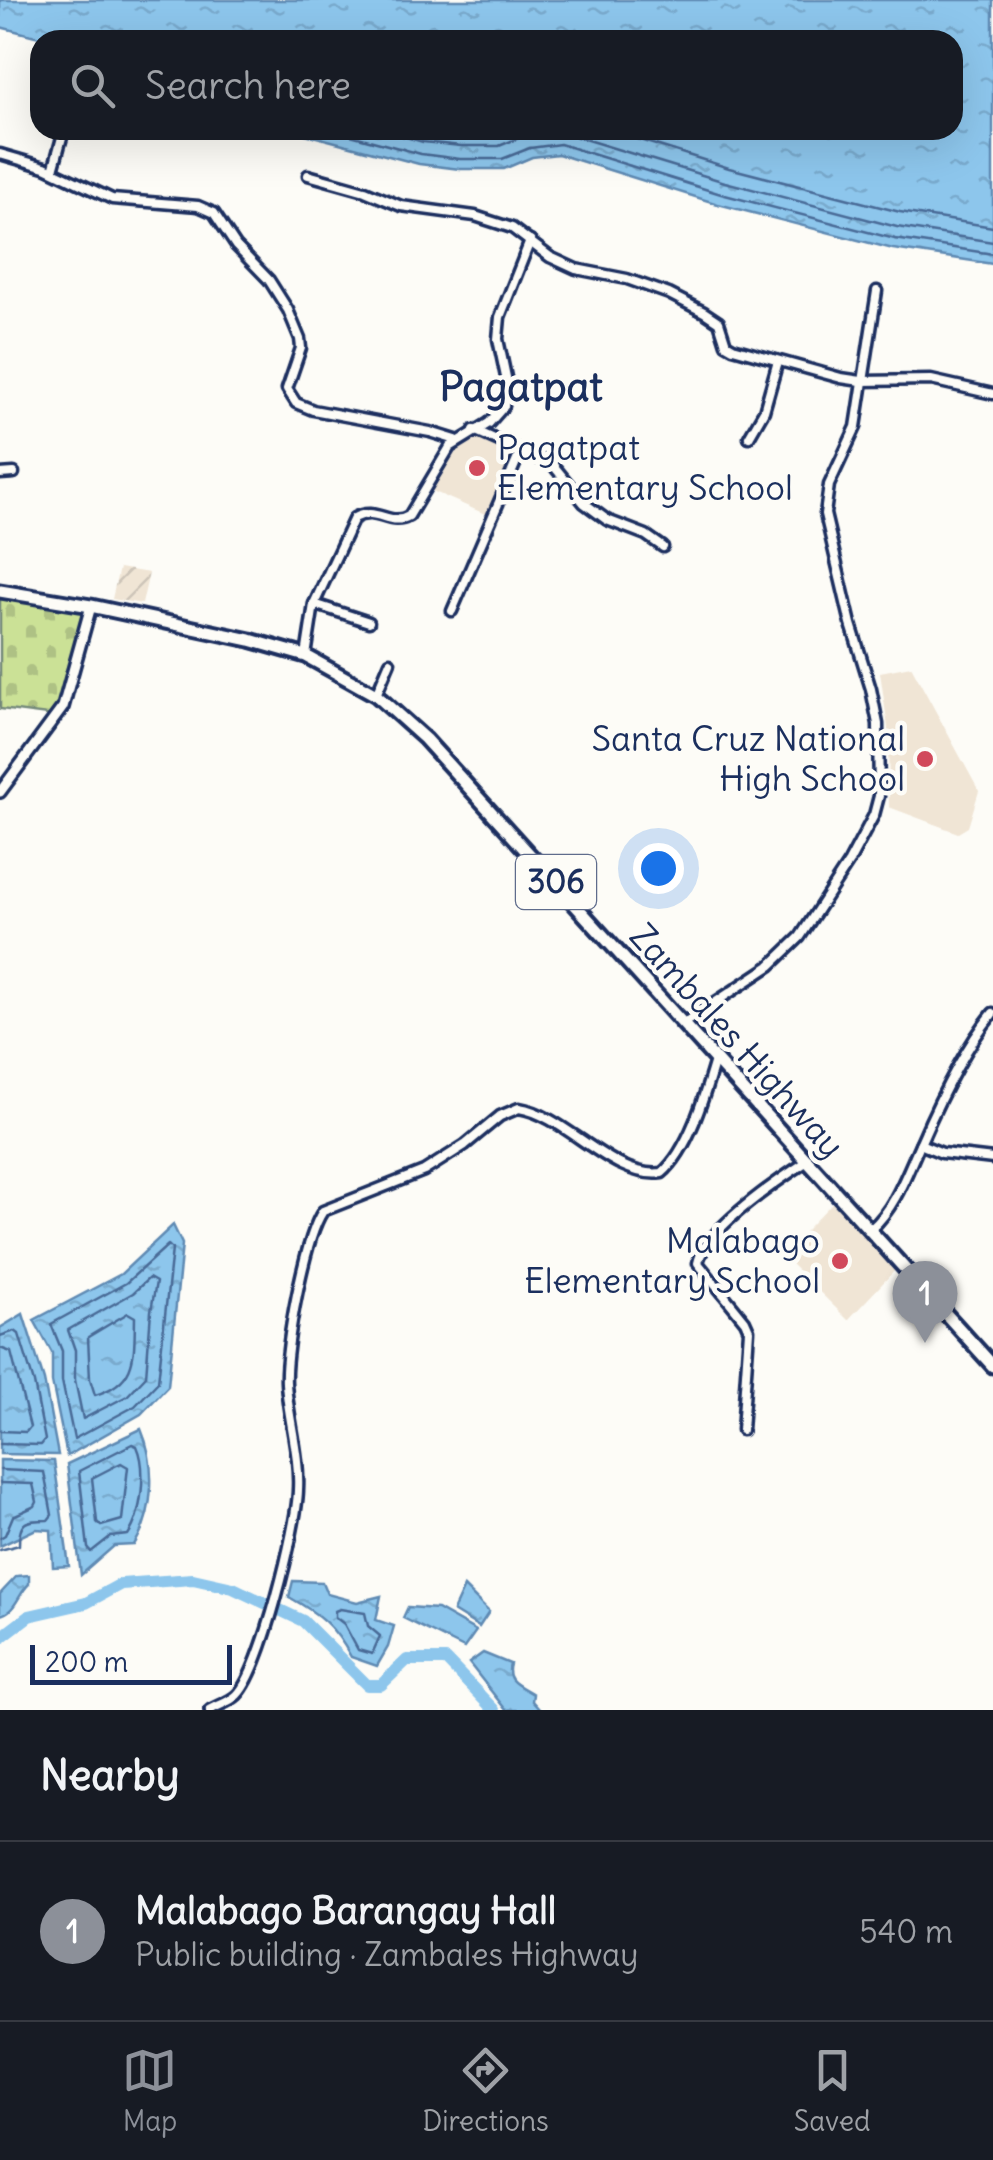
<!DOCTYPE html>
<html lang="en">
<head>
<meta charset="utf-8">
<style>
  body { margin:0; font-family:Delius,sans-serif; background:#20242c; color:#f1f3f6 }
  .scale { position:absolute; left:30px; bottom:25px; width:202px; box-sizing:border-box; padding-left:10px; border:5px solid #1b2f5e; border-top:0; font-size:28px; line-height:35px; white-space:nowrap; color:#1b2f5e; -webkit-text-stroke:8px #fdfcf7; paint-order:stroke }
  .you { position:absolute; left:658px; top:868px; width:35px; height:35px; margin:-25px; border:8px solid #fff; border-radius:50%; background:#1a73e8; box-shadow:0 0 0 15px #1a73e833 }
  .badge { display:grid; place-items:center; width:65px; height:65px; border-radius:50%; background:#8c9099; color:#fff; font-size:32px; font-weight:700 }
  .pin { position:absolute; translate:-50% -82px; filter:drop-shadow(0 2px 5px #0008) }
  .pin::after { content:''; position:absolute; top:52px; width:35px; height:30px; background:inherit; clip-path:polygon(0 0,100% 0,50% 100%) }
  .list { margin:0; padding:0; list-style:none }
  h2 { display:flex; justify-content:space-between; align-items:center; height:130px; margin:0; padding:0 40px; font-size:42px }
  h2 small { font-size:32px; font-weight:400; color:#9ea1a6 }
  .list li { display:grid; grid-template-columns:65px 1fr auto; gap:30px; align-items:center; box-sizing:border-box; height:180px; padding:0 40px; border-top:2px solid #363941 }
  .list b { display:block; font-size:38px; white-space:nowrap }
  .list p { margin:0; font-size:32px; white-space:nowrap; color:#9ea1a6 }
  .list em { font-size:32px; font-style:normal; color:#9ea1a6 }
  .icon { flex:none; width:55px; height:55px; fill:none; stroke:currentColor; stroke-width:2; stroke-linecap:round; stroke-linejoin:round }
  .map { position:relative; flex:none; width:993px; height:1710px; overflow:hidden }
  .search { position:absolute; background:#171b24; box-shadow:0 10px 40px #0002; left:30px; right:30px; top:30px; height:110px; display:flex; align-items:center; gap:25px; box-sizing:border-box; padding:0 35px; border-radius:30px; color:#9ea1a6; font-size:38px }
  .sheet { height:310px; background:#171b24 }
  nav { display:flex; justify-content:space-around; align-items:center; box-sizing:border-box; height:140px; border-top:2px solid #363941; background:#171b24; font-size:28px; color:#9ea1a6 }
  nav a { display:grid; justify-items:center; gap:5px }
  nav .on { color:#8c9099 }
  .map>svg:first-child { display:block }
  .built { fill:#f0e5d5 }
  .industrial { fill:url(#industrial-furrows) }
  .cemetery { fill:url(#cemetery-stones); stroke:#73887a; stroke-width:2.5 }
  .water { fill:url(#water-ripples); stroke:#5f8ab3; stroke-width:2.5 }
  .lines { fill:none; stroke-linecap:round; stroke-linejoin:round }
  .shore { stroke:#496b97; stroke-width:2.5 }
  .river { stroke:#8dc6ec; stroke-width:12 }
  .minor-casing { stroke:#1b2f5e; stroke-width:15 }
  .tertiary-casing { stroke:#1b2f5e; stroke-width:16 }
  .primary-casing { stroke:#1b2f5e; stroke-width:19 }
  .minor { stroke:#fdfcf7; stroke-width:8 }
  .tertiary { stroke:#fdfcf7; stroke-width:9 }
  .primary { stroke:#fdfcf7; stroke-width:11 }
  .poi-dot { fill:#d1495b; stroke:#fdfcf7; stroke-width:4 }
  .labels { text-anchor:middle; stroke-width:9; stroke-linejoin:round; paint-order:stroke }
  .shield { fill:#fdfcf7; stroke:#5f6c8c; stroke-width:2.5 }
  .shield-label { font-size:32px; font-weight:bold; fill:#1b2f5e }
  .poi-label { font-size:35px; fill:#1b2f5e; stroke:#fdfcf7; text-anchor:end }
  .street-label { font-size:35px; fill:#1b2f5e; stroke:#fdfcf7 }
  .quarter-label { font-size:40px; font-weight:bold; fill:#1b2f5e; stroke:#fdfcf7 }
</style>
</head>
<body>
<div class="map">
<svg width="993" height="1710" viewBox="0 0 993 1710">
  <defs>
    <pattern id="industrial-furrows" width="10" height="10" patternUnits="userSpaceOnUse" patternTransform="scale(2.5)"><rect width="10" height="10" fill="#f0e5d5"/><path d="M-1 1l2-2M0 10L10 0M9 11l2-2" fill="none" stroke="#cdc5b9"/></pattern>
    <pattern id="cemetery-stones" width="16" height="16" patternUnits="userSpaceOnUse" patternTransform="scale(2.5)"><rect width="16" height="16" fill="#cbe196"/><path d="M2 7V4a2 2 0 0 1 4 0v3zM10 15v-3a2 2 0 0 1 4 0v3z" fill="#aec184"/></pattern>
    <pattern id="water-ripples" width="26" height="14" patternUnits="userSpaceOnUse" patternTransform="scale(2.5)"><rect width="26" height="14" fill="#8dc6ec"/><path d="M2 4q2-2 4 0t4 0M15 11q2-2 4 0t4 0" fill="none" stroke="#79aacd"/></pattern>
  </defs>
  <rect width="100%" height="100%" fill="#fdfcf7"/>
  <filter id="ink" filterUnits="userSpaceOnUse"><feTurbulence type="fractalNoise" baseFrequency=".01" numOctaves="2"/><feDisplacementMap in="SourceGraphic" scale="20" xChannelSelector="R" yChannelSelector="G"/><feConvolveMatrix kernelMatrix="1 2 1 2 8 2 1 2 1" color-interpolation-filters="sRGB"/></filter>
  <g filter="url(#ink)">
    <g class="built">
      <path d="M474,436L518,455L492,517L430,490L452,446Z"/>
      <path d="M911,666L979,791L968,827L958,833L889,807L888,728L880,672Z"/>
      <path d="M833,1202L897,1268L848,1320L782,1255Z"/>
    </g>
    <path class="industrial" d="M119,568L149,573L142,604L112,599Z"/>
    <path class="cemetery" d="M0,598L84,612L71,674L55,716L0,709Z"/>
    <g class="water">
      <path d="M0,0H993V264L893,249L718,204L558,154L532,157L504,169H460L419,164L290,130H953V40H51L0,27Z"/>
      <path d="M173,1225L182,1244L168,1386L141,1414L67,1456L52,1382V1353L34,1320L121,1274Z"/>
      <path d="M23,1314L44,1380L58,1455L0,1454V1328Z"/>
      <path d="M141,1429C156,1464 155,1511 134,1545L114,1546L81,1575L67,1464Z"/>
      <path d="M0,1460L54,1461L69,1566L53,1567L51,1530L36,1529L0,1546Z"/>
      <path d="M29,1575V1584C18,1594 16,1612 0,1615V1594L17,1576Z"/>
      <path d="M293,1581L322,1582L327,1594L357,1602L381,1596L376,1620L394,1626L388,1647L377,1666L351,1657C334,1625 319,1614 289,1597Z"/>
      <path d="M464,1587L489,1612L479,1627L453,1611Z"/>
      <path d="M408,1607L437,1609L476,1631L464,1648L403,1618Z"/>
      <path d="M483,1653L510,1664C505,1682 519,1685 533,1694L532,1701L540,1710H506L469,1663Z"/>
    </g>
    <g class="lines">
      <g class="shore">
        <path d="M332,130L421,154L460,159H502L530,148L560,144L721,194L895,239L993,254"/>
        <path d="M382,130L423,142L461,146H499L526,135L561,132L725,182L897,227L993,242"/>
        <path d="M608,130L729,168L900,212L993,227"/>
        <path d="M168,1245L172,1249L158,1382L135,1406L74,1439L62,1381V1351L51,1324L126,1283Z"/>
        <path d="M149,1278L156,1282L151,1311L146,1376L127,1396L83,1419L75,1380V1350L68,1330L133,1293Z"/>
        <path d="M128,1313L135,1317C134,1355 138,1382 95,1395L90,1379L88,1337Z"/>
        <path d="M0,1336L15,1331L19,1334L34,1383L45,1440L41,1445L0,1444"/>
        <path d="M0,1348L11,1352L30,1427L26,1432L0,1431"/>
        <path d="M132,1444L137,1446C147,1468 142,1515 128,1535L110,1537L91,1552L88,1548L79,1471Z"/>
        <path d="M121,1463L128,1467L122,1520L101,1526L97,1522L92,1478Z"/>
        <path d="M0,1470L44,1472L52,1515L48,1520C25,1520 19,1521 19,1545L0,1550"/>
        <path d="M0,1483L33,1484L37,1502L35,1506L13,1516L5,1535L0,1538"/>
        <path d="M340,1609L365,1613L368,1626L380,1636L372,1654L358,1650L344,1624L335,1617V1611Z"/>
      </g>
      <path class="river" d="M0,1638L29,1616L86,1603L121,1584L193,1579L233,1588L303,1621L367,1685H381L407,1660H446L494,1710"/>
      <defs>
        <g id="minor">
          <path d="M0,154L45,167L112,199L198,206L214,213L236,246L269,280L288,310L300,339L301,348L287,389L296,403L313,410L430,432L456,440"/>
          <path d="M53,170L64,130"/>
          <path d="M308,175L365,191L401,206L475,216L512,228L550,257L576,269L627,279L669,294L704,312L719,322L726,344L733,348L841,378L861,381L931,380L993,394"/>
          <path d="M474,430L553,465L584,503L607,520L646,535L663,547"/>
          <path d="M749,437L764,411L778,361"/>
          <path d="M0,474L14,473"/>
          <path d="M314,604L369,622"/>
          <path d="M452,611L520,453"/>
          <path d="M306,656L314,604L354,518C377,505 389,528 409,516L450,447L489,423L504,406L507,382L498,339L500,317L530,241"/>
          <path d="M376,695L390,662"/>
          <path d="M684,1023L770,966L800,937L849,862L874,815L879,796L878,724L871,689L851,624L825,514L829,485L856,427L877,291"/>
          <path d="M920,1144L942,1153L993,1159"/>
          <path d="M871,1229C896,1207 907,1172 921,1142C940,1098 963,1050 993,1013"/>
          <path d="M742,1430L749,1330L745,1321L698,1263C705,1229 780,1179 809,1160"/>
          <path d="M210,1710C218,1705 230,1702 237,1695C262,1670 297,1527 298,1490C300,1454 288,1418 286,1383C284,1350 305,1237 323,1211L424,1171L465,1145L500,1116L519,1108C566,1115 613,1180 662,1173C689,1150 705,1094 715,1060"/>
        </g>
        <path id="tertiary" d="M0,792L63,707L91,606"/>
        <path id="primary" d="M0,591L91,606L250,640L306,656L376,695L425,739L993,1366"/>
      </defs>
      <use href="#minor" class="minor-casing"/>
      <use href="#tertiary" class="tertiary-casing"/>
      <use href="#primary" class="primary-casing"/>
      <use href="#minor" class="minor"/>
      <use href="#tertiary" class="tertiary"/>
      <use href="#primary" class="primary"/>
    </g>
  </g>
  <g class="poi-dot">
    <circle cx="477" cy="468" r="10"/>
    <circle cx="925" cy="759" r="10"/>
    <circle cx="840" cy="1261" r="10"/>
  </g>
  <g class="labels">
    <rect class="shield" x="516" y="855" width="80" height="54" rx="8"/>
    <g class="shield-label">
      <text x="556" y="893">306</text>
    </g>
    <g class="poi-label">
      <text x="497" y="460" text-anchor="start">Pagatpat<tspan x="497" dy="40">Elementary School</tspan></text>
      <text x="905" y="751">Santa Cruz National<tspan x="905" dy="40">High School</tspan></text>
      <text x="820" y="1253">Malabago<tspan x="820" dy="40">Elementary School</tspan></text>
    </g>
    <g class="street-label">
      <text transform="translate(737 1041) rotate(48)" y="12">Zambales Highway</text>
    </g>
    <g class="quarter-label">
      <text x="521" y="401">Pagatpat</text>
    </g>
  </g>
</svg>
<div class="scale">200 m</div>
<div class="you"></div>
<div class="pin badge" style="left:925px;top:1343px">1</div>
<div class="search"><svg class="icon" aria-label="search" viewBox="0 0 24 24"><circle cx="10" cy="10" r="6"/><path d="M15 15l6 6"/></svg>Search here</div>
</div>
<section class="sheet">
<h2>Nearby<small></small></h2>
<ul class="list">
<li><span class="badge">1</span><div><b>Malabago Barangay Hall</b><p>Public building · Zambales Highway</p></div><em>540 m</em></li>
</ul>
</section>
<nav>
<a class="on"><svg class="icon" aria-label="map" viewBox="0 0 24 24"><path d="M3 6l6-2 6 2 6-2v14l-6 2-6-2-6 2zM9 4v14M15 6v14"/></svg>Map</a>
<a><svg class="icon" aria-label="directions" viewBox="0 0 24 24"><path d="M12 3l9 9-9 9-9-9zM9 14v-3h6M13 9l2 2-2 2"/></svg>Directions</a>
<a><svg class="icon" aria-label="saved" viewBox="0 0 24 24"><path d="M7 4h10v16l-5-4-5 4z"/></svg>Saved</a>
</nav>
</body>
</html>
